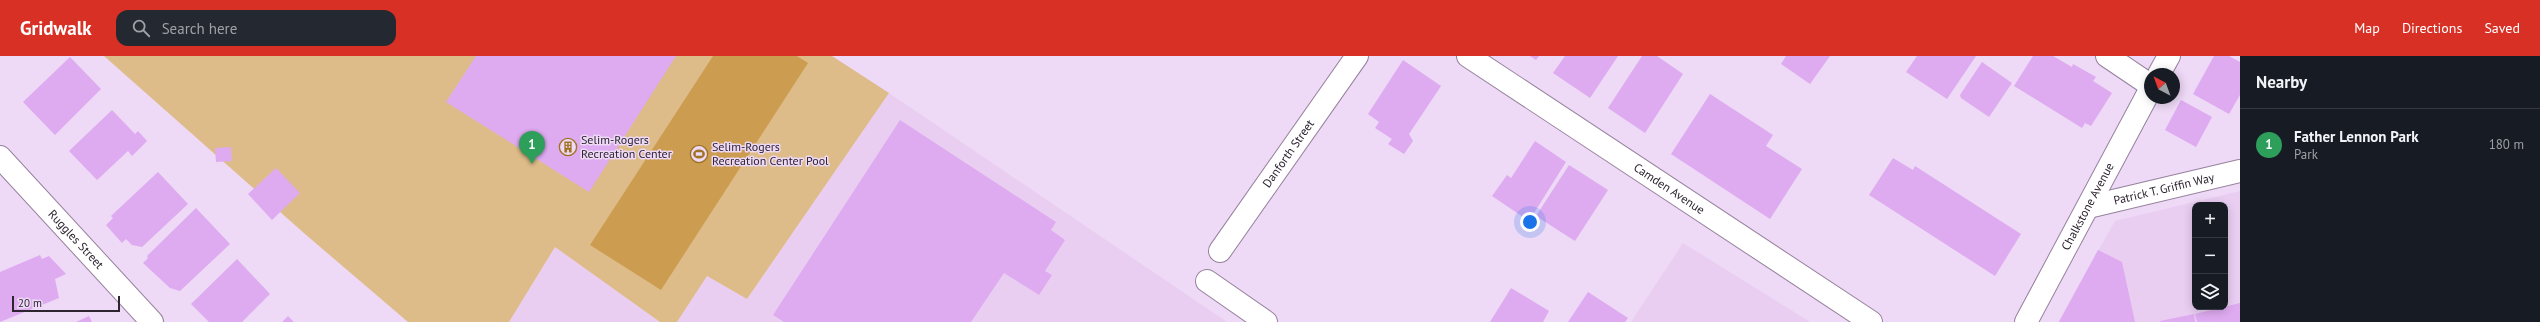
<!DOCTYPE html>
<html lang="en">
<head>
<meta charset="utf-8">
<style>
  body { margin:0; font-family:"PT Sans",sans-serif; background:#242831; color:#f1f3f6 }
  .controls { position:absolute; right:12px; bottom:12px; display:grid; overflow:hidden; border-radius:8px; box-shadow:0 2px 10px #0003 }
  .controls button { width:36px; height:36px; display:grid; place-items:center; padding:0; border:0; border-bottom:1px solid #363941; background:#171b24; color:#f1f3f6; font:20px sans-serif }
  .compass { position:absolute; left:2144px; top:12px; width:36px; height:36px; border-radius:50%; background:#171b24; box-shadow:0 2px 10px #0003; rotate:319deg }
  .scale { position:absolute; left:12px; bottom:10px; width:108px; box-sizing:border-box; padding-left:4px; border:2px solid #2c242f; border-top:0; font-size:11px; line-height:14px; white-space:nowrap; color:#2c242f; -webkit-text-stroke:3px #eed9f6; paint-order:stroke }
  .you { position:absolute; left:1530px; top:166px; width:14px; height:14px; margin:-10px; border:3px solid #fff; border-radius:50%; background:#1a73e8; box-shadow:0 0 0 6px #1a73e833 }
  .badge { display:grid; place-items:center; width:26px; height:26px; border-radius:50%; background:#d93025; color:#fff; font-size:13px; font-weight:700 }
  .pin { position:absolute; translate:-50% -33px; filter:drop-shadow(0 1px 2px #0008) }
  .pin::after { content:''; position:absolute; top:21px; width:14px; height:12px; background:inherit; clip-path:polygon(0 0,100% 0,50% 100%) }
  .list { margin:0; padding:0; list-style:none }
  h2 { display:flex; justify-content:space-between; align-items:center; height:52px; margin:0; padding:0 16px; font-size:17px }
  h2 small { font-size:13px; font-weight:400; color:#9ea1a6 }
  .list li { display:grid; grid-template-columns:26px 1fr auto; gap:12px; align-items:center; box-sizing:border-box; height:72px; padding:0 16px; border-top:1px solid #363941 }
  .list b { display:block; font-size:15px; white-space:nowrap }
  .list p { margin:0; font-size:13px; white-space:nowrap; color:#9ea1a6 }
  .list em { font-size:13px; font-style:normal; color:#9ea1a6 }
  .icon { flex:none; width:22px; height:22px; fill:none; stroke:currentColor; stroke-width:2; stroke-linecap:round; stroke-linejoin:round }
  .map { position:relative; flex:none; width:2240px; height:266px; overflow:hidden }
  header { display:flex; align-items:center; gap:24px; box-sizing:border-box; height:56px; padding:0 20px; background:#d93025; color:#fff }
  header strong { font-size:19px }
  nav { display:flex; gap:22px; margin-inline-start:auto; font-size:14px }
  .search { width:280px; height:36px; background:#242831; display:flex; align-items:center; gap:10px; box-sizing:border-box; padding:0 14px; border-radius:12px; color:#9ea1a6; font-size:15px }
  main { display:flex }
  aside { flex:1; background:#171b24 }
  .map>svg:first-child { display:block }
  .built { fill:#e9cef2; fill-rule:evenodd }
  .green { fill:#debc89 }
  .water { fill:#cc9d51 }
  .building { fill:#deabf0 }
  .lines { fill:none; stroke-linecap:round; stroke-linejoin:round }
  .street-casing { stroke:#96829d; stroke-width:24 }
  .secondary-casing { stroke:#96829d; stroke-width:24 }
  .street { stroke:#fff; stroke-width:22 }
  .secondary { stroke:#fff; stroke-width:22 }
  .labels { text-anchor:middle; stroke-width:3; stroke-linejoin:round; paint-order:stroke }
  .poi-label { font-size:12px; fill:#2c242f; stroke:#eed9f6; text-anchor:start }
  .street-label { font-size:12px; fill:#2c242f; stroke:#eed9f6 }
</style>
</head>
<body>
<header>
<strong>Gridwalk</strong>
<div class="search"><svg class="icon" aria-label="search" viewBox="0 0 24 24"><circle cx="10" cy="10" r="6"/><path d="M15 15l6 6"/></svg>Search here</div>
<nav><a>Map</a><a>Directions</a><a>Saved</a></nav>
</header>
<main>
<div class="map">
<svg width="2240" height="266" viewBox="0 0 2240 266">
  <rect width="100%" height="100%" fill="#eed9f6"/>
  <g class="built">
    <path d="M889,37L1227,266H677L707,220L747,243Z"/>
    <path d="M2240,135V266H2058L2115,165ZM2195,149H2225V251H2195Z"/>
    <path d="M1683,187L1810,266H1631Z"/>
    <path d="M555,191L660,266H509Z"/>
  </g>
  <path class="green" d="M104,0H832L889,37L747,243L707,220L677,266H660L555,191L509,266H408L305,178Z"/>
  <path class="water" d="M713,0H797L808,7L661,234L590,189Z"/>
  <g class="building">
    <path d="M476,0H676L589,136L446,46Z"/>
    <path d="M1530,0H1539L1536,4Z"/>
    <path d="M1565,0H1618L1590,42L1553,17Z"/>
    <path d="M1642,0H1657L1683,18L1645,77L1608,52Z"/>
    <path d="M1786,0H1830L1810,28L1781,8Z"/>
    <path d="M1917,0H1976L1947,43L1906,16Z"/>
    <path d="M2033,0H2053L2072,11L2073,8L2096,21L2093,25L2112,37L2091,70L2085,67L2082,72L2014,30Z"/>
    <path d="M2214,0H2229L2240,6V39L2229,58L2193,38Z"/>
    <path d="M70,1L101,33L55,79L23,46Z"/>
    <path d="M1403,4L1441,30L1409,78L1413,85L1404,98L1388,88L1392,83L1375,72L1379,66L1368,58Z"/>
    <path d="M1982,6L2012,27L1989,61L1961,42L1960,39Z"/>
    <path d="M1710,38L1773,79L1766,90L1802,113L1770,163L1671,98Z"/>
    <path d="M2181,44L2212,61L2196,91L2165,74Z"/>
    <path d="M112,54L135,78L138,75L147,85L132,100L128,95L97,124L69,95Z"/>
    <path d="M900,64L1056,166L1051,174L1065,184L1045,215L1052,219L1039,239L1004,217L971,266H784L773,259Z"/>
    <path d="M1535,85L1566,106L1529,165L1492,140L1507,119L1511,122Z"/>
    <path d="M231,91L232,105L216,106L215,92Z"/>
    <path d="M1893,102L1913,114L1915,110L2021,178L1995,220L1869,139Z"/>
    <path d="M1569,109L1608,134L1575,185L1536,160Z"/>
    <path d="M276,112L300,137L272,164L248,138Z"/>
    <path d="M158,116L188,148L142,191L132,189L126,183L122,187L106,169L113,162L111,160Z"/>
    <path d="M196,152L230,188L180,235L170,232L143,207L148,202L147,200Z"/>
    <path d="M2098,194L2122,206L2135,266H2059Z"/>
    <path d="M40,199L42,203L49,200L66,218L55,223L59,242L0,266V216Z"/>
    <path d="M237,203L270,238L242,266H209L191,248Z"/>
    <path d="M1511,232L1549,255L1543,266H1490Z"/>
    <path d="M1588,236L1628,262L1625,266H1568Z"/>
    <path d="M2240,247V266H2197L2195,258Z"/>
    <path d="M2194,258L2195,266H2160V265Z"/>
    <path d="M89,260L92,266H76Z"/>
    <path d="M288,260L294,266H282Z"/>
  </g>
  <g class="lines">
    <defs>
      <g id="street">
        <path id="s1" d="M1468,0L1871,266"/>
        <path d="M2107,0L2150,29"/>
        <path id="s2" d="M0,101L152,266"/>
        <path id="s3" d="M2088,151L2240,115"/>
        <path id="s4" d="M1220,195L1357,0"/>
        <path d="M1207,225L1266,266"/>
      </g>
      <g id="secondary">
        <path d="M2159,18L2169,0"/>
        <path id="s5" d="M2026,266L2150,34"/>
      </g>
    </defs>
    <use href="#street" class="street-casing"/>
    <use href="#secondary" class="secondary-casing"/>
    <use href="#street" class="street"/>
    <use href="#secondary" class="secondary"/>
  </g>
  <defs>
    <symbol id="building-ring" viewBox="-11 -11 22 22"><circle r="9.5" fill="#eed9f6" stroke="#a07324" stroke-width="1.5"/><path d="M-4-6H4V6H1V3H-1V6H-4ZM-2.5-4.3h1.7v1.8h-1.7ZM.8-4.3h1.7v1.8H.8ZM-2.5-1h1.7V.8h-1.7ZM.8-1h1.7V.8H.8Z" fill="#a07324"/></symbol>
    <symbol id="stadium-ring" viewBox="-11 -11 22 22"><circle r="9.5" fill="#eed9f6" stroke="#a07324" stroke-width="1.5"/><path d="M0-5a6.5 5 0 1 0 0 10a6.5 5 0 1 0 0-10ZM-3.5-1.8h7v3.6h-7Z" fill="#a07324"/></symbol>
  </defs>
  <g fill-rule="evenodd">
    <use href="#building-ring" x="558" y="81" width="20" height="20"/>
    <use href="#stadium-ring" x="689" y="88" width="20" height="20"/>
  </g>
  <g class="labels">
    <g class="poi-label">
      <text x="581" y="88">Selim-Rogers<tspan x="581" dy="14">Recreation Center</tspan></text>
      <text x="712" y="95">Selim-Rogers<tspan x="712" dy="14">Recreation Center Pool</tspan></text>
    </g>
    <g class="street-label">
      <text dy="4" stroke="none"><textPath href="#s4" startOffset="119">Danforth Street</textPath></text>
      <text dy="4" stroke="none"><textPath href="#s1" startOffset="241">Camden Avenue</textPath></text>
      <text dy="4" stroke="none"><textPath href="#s3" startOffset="78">Patrick T. Griffin Way</textPath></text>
      <text dy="4" stroke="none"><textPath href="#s5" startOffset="131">Chalkstone Avenue</textPath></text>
      <text dy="4" stroke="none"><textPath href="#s2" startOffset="112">Ruggles Street</textPath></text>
    </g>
  </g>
</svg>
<div class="controls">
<button>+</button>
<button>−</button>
<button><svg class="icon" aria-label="layers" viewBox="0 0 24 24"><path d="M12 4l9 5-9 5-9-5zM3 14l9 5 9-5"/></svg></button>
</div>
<svg class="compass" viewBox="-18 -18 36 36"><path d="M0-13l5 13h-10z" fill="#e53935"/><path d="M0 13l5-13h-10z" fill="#9ea1a6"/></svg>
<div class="scale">20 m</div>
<div class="you"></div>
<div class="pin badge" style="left:532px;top:108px;background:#2e9e5b">1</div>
</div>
<aside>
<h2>Nearby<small></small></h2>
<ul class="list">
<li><span class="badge" style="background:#2e9e5b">1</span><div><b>Father Lennon Park</b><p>Park</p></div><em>180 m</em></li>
</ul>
</aside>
</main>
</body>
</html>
